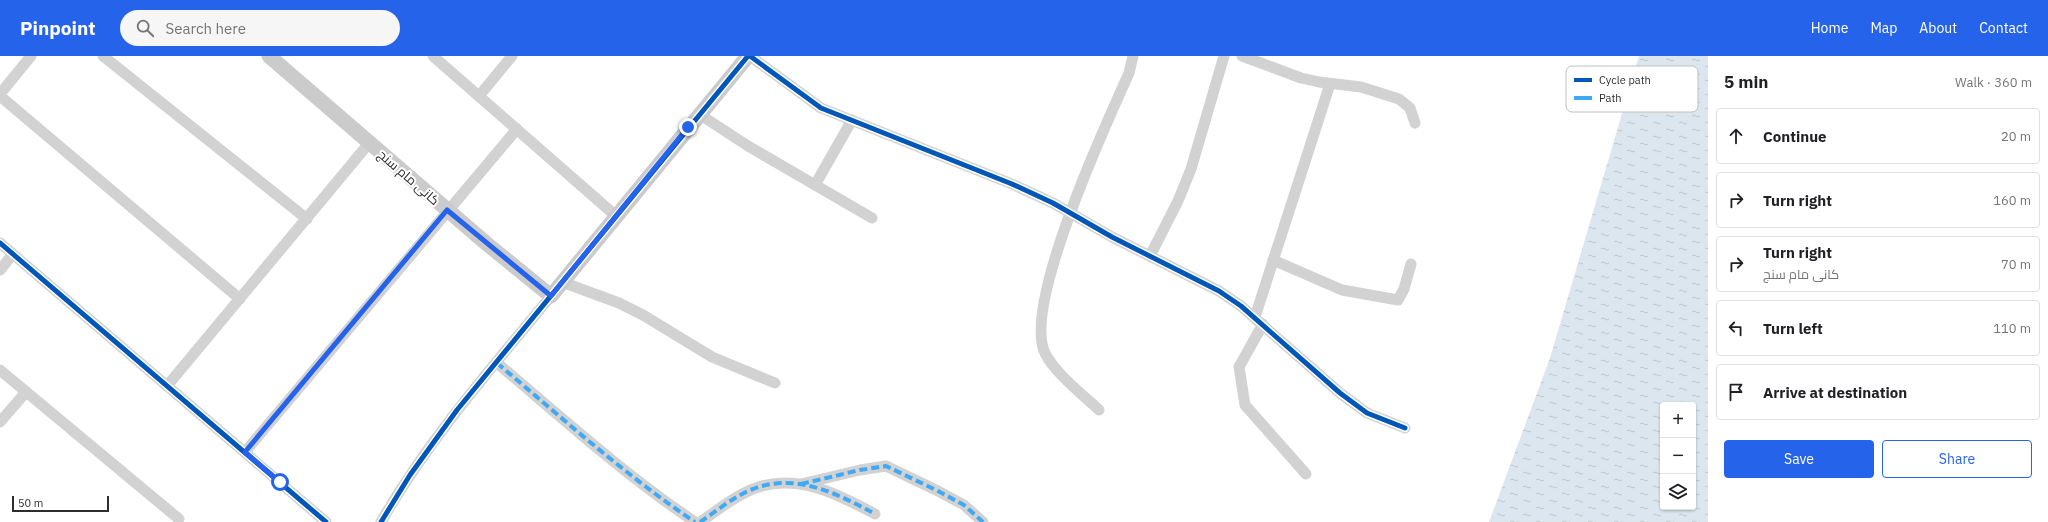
<!DOCTYPE html>
<html lang="en">
<head>
<meta charset="utf-8">
<style>
  body { margin:0; font-family:"IBM Plex Sans",Cairo,sans-serif; background:#f6f6f6; color:#202124 }
  .controls { position:absolute; right:12px; bottom:12px; display:grid; overflow:hidden; border-radius:4px; box-shadow:0 1px 3px #0004 }
  .controls button { width:36px; height:36px; display:grid; place-items:center; padding:0; border:0; border-bottom:1px solid #e0e0e0; background:#fff; color:#202124; font:20px sans-serif }
  .scale { position:absolute; left:12px; bottom:10px; width:97px; box-sizing:border-box; padding-left:4px; border:2px solid #2d2d2d; border-top:0; font-size:11px; line-height:14px; white-space:nowrap; color:#2d2d2d; -webkit-text-stroke:3px #fff; paint-order:stroke }
  .stop { position:absolute; width:12px; height:12px; margin:-9px; border:3px solid #2563eb; border-radius:50%; background:#fff }
  .stop.end { background:#2563eb; border-color:#fff; box-shadow:0 1px 4px #0008 }
  .list { margin:0; padding:0; list-style:none }
  h2 { display:flex; justify-content:space-between; align-items:center; height:52px; margin:0; padding:0 16px; font-size:17px }
  h2 small { font-size:13px; font-weight:400; color:#757577 }
  .list li { display:grid; grid-template-columns:26px 1fr auto; gap:12px; align-items:center; box-sizing:border-box; height:56px; margin:0 8px 8px; padding:0 8px; border:1px solid #e0e0e0; border-radius:4px }
  .list b { display:block; font-size:15px; white-space:nowrap }
  .list p { margin:0; font-size:13px; white-space:nowrap; color:#757577 }
  .list em { font-size:13px; font-style:normal; color:#757577 }
  .actions { display:flex; gap:8px; padding:12px 16px }
  .actions a { flex:1; padding:9px 0; border:1px solid #2563eb; border-radius:4px; text-align:center; font-size:14px; color:#2563eb }
  .actions .main { background:#2563eb; color:#fff }
  .icon { flex:none; width:22px; height:22px; fill:none; stroke:currentColor; stroke-width:2; stroke-linecap:round; stroke-linejoin:round }
  .map { position:relative; flex:none; width:1708px; height:466px; overflow:hidden }
  header { display:flex; align-items:center; gap:24px; box-sizing:border-box; height:56px; padding:0 20px; background:#2563eb; color:#fff }
  header strong { font-size:19px }
  nav { display:flex; gap:22px; margin-inline-start:auto; font-size:14px }
  .search { width:280px; height:36px; background:#f6f6f6; display:flex; align-items:center; gap:10px; box-sizing:border-box; padding:0 14px; border-radius:22px; color:#757577; font-size:15px }
  main { display:flex }
  aside { flex:1; background:#fff }
  .map>svg:first-child { display:block }
  .water { fill:url(#water-ripples); fill-rule:evenodd }
  .lines { fill:none; stroke-linecap:round; stroke-linejoin:round }
  .street { stroke:#d2d2d2; stroke-width:11 }
  .secondary { stroke:#cbcbcb; stroke-width:15 }
  .quiet { stroke:#3fa9f5; stroke-width:4; stroke-dasharray:8 4; stroke-linecap:butt }
  .cycleway-casing { stroke:#fff; stroke-width:8 }
  .cycleway { stroke:#0057b8; stroke-width:5 }
  .route { stroke:#2563eb; stroke-width:5 }
  .labels { text-anchor:middle; stroke-width:4; stroke-linejoin:round; paint-order:stroke }
  .street-label { font-size:13px; fill:#2d2d2d; stroke:#fff }
  .key { fill:#fff; stroke:#c0c0c0; stroke-width:1 }
  .key-label { font-size:11px; fill:#2d2d2d }
</style>
</head>
<body>
<header>
<strong>Pinpoint</strong>
<div class="search"><svg class="icon" aria-label="search" viewBox="0 0 24 24"><circle cx="10" cy="10" r="6"/><path d="M15 15l6 6"/></svg>Search here</div>
<nav><a>Home</a><a>Map</a><a>About</a><a>Contact</a></nav>
</header>
<main>
<div class="map">
<svg width="1708" height="466" viewBox="0 0 1708 466">
  <defs>
    <pattern id="water-ripples" width="26" height="14" patternUnits="userSpaceOnUse"><rect width="26" height="14" fill="#dbe6ee"/><path d="M2 4q2-2 4 0t4 0M15 11q2-2 4 0t4 0" fill="none" stroke="#bcc6cc"/></pattern>
  </defs>
  <rect width="100%" height="100%" fill="#fff"/>
  <path class="water" d="M1639,0H1708V466H1489L1550,302ZM1663,349H1693V451H1663Z"/>
  <g class="lines">
    <g class="street">
      <path d="M103,0L307,163"/>
      <path d="M433,0L616,160"/>
      <path d="M750,0L821,52L1012,128L1053,147L1112,181L1219,235L1241,250L1340,337L1367,357L1405,372"/>
      <path d="M1242,0L1301,22L1319,26L1361,31L1399,43L1410,52L1415,67"/>
      <path d="M0,38L31,0"/>
      <path d="M0,40L240,243"/>
      <path d="M479,40L512,0"/>
      <path d="M699,58L748,90L872,162"/>
      <path d="M815,129L852,64"/>
      <path d="M0,187L326,466"/>
      <path d="M1150,200L1178,145L1191,113L1224,0"/>
      <path d="M1273,204L1342,234L1398,244L1404,233L1411,208"/>
      <path d="M0,214L13,198"/>
      <path d="M562,226L619,247L643,259L712,301L775,327"/>
      <path d="M1255,261L1330,28"/>
      <path d="M1263,268L1239,311L1245,349L1306,418"/>
      <path d="M497,307C561,361 625,419 695,466"/>
      <path d="M0,314L179,463"/>
      <path d="M167,330L370,86"/>
      <path d="M1099,354C1084,340 1053,315 1045,297C1022,249 1106,68 1129,17L1133,0"/>
      <path d="M0,366L26,336"/>
      <path d="M245,396L517,73"/>
      <path d="M801,428L860,414L886,410L938,435L964,449L983,466"/>
      <path d="M381,466C428,384 491,313 551,240"/>
      <path d="M700,466C717,455 734,440 753,433C796,416 838,438 875,458"/>
    </g>
    <path class="secondary" d="M269,0L487,188L551,240L748,0"/>
    <g class="quiet">
      <path d="M497,307C561,361 625,419 695,466"/>
      <path d="M801,428L860,414L886,410L938,435L964,449L983,466"/>
      <path d="M700,466C717,455 734,440 753,433C796,416 838,438 875,458"/>
    </g>
    <defs>
      <g id="cycleway">
        <path d="M750,0L821,52L1012,128L1053,147L1112,181L1219,235L1241,250L1340,337L1367,357L1405,372"/>
        <path d="M0,187L326,466"/>
        <path d="M381,466L410,419L457,354L748,0"/>
      </g>
    </defs>
    <use href="#cycleway" class="cycleway-casing"/>
    <use href="#cycleway" class="cycleway"/>
  </g>
  <g class="lines">
    <path class="route" d="M280,426L245,396L447,154L551,240L688,71"/>
  </g>
  <g class="labels">
    <g class="street-label">
      <text transform="translate(409 121) rotate(41)" y="5">کانی مام سنج</text>
    </g>
  </g>
  <rect x="1566" y="10" width="132" height="46" rx="6" class="key"/>
  <rect x="1574" y="22" width="18" height="4" fill="#0057b8"/>
  <rect x="1574" y="40" width="18" height="4" fill="#3fa9f5"/>
  <g class="key-label">
    <text x="1599" y="28">Cycle path</text>
    <text x="1599" y="46">Path</text>
  </g>
</svg>
<div class="controls">
<button>+</button>
<button>−</button>
<button><svg class="icon" aria-label="layers" viewBox="0 0 24 24"><path d="M12 4l9 5-9 5-9-5zM3 14l9 5 9-5"/></svg></button>
</div>
<div class="scale">50 m</div>
<div class="stop" style="left:280px;top:426px"></div>
<div class="stop end" style="left:688px;top:71px"></div>
</div>
<aside>
<h2>5 min<small>Walk · 360 m</small></h2>
<ul class="list">
<li><svg class="icon" aria-label="ahead" viewBox="0 0 24 24"><path d="M12 20V5M6 11l6-6 6 6"/></svg><div><b>Continue</b></div><em>20 m</em></li>
<li><svg class="icon" aria-label="right" viewBox="0 0 24 24"><path d="M7 20v-9h11M14 6l5 5-5 5"/></svg><div><b>Turn right</b></div><em>160 m</em></li>
<li><svg class="icon" aria-label="right" viewBox="0 0 24 24"><path d="M7 20v-9h11M14 6l5 5-5 5"/></svg><div><b>Turn right</b><p>کانی مام سنج</p></div><em>70 m</em></li>
<li><svg class="icon" aria-label="left" viewBox="0 0 24 24"><path d="M17 20v-9H6M10 6l-5 5 5 5"/></svg><div><b>Turn left</b></div><em>110 m</em></li>
<li><svg class="icon" aria-label="arrive" viewBox="0 0 24 24"><path d="M6 21V4h12l-3 4 3 4H6"/></svg><div><b>Arrive at destination</b></div></li>
</ul>
<div class="actions"><a class="main">Save</a><a>Share</a></div>
</aside>
</main>
</body>
</html>
